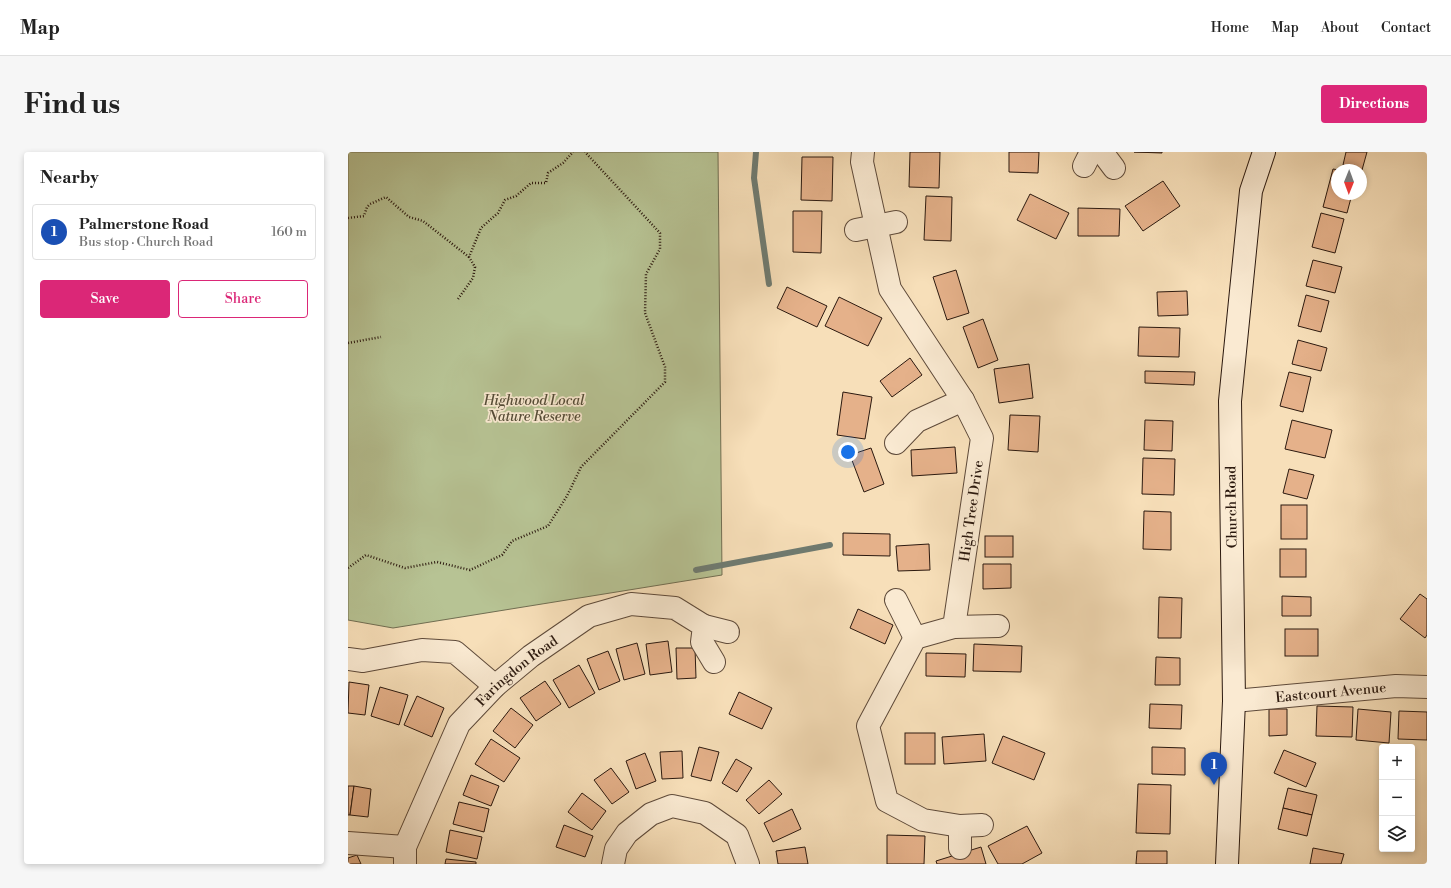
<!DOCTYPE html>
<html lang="en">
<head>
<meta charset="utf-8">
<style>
  body { margin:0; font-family:"Libre Bodoni",serif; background:#f6f6f6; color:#222 }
  .controls { position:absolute; right:12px; bottom:12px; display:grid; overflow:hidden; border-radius:4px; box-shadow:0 2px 6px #0003 }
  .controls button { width:36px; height:36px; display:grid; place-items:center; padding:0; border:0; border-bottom:1px solid #e0e0e0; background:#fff; color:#222; font:20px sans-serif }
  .compass { position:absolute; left:983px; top:12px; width:36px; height:36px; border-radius:50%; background:#fff; box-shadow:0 2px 6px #0003; rotate:181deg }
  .you { position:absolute; left:500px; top:300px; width:14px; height:14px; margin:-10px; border:3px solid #fff; border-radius:50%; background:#1a73e8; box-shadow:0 0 0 6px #1a73e833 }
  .badge { display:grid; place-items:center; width:26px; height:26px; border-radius:50%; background:#db2777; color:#fff; font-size:13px; font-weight:700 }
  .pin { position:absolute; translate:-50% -33px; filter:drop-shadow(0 1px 2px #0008) }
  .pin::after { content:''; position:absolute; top:21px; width:14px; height:12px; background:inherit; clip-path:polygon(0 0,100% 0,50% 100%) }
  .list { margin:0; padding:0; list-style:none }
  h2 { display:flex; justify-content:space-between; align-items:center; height:52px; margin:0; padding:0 16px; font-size:17px }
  h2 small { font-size:13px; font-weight:400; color:#767676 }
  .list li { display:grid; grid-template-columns:26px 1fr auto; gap:12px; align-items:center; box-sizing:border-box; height:56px; margin:0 8px 8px; padding:0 8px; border:1px solid #e0e0e0; border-radius:4px }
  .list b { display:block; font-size:15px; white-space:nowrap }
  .list p { margin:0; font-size:13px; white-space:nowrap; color:#767676 }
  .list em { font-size:13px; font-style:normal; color:#767676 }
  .actions { display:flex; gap:8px; padding:12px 16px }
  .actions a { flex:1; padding:9px 0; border:1px solid #db2777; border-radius:4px; text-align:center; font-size:14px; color:#db2777 }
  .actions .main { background:#db2777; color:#fff }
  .icon { flex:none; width:22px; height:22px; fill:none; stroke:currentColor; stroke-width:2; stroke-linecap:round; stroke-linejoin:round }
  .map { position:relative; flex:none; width:1079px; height:712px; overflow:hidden; border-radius:4px }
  header { display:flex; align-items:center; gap:24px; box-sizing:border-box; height:56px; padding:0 20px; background:#fff; border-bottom:1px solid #e0e0e0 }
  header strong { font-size:19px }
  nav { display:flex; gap:22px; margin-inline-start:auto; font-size:14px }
  .intro { display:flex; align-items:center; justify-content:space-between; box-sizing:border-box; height:96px; padding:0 24px }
  h1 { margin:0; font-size:28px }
  .button { padding:10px 18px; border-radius:4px; background:#db2777; color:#fff; font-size:14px; font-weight:700 }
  main { display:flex; gap:24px; padding:0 24px }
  aside { flex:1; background:#fff; border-radius:4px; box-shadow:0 2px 6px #0003 }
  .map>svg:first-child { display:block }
  .green { fill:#b7c394; stroke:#716e52 }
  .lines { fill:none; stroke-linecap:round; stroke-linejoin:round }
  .stream { stroke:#6f7b71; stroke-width:6 }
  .building { fill:#e5b18a; stroke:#2b190f }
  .street-casing { stroke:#5e4a3a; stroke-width:24 }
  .secondary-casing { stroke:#2b190f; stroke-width:24 }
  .path { stroke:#2b190f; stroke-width:2.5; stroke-dasharray:1 2; stroke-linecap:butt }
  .street { stroke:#faead2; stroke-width:22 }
  .secondary { stroke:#faead2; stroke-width:22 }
  .labels { text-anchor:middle; stroke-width:3.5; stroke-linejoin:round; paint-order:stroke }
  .park-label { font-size:14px; font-style:italic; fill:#554c37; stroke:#faead2 }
  .street-label { font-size:14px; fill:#2b190f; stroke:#faead2 }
</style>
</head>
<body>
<header>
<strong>Map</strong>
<nav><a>Home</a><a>Map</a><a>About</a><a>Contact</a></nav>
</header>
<div class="intro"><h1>Find us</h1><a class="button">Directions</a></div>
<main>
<aside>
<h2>Nearby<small></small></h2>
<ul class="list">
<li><span class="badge" style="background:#1a4fb4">1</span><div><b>Palmerstone Road</b><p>Bus stop · Church Road</p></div><em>160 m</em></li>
</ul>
<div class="actions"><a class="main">Save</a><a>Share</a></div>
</aside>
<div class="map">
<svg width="1079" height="712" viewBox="0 0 1079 712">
  <rect width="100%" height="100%" fill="#f7dfb9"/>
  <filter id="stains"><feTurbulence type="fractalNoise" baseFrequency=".005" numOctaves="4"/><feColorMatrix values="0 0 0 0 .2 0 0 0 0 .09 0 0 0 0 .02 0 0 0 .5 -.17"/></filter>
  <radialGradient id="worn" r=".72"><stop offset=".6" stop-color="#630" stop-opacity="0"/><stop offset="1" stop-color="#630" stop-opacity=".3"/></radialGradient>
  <path class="green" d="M0,0H370L374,423L45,476L0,468Z"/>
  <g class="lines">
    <g class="stream">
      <path d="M408,0L406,26L421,132"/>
      <path d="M348,418L482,393"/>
    </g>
  </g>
  <g class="building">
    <path d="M562,0H592L591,36L561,35Z"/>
    <path d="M661,0H691L690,21L661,20Z"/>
    <path d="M786,0H814V1Z"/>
    <path d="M998,0H1019L1014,18L995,13Z"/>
    <path d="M454,5H485L484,49L453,48Z"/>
    <path d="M985,17L991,18H989V42H1004L999,61L975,55Z"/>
    <path d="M815,29L832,54L795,79L777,54Z"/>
    <path d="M682,42L721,61L708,87L669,68Z"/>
    <path d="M578,44L604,45L603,89L576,88Z"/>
    <path d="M730,56L772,57L771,84H730Z"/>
    <path d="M445,59H474L473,101L445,100Z"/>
    <path d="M973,61L996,67L987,101L964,95Z"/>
    <path d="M965,108L994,115L987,141L958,134Z"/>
    <path d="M608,118L621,161L599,168L585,125Z"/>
    <path d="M439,135L479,154L469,175L429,156Z"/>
    <path d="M839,139L840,163L810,164L809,140Z"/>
    <path d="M958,143L981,149L973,180L950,174Z"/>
    <path d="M491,145L534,166L520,194L477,174Z"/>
    <path d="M635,167L650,208L630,216L615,175Z"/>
    <path d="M791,175L832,176L831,205L790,204Z"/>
    <path d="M950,188L979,196L973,219L944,212Z"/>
    <path d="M562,206L574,223L544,245L532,229Z"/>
    <path d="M681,212L685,246L651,251L646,217Z"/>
    <path d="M797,219L847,220L846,233L797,231Z"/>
    <path d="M941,220L963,225L955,260L932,254Z"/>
    <path d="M495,240L524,245L517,287L489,283Z"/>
    <path d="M662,263L692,264L690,300L660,298Z"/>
    <path d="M797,268L825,269L824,299L796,298Z"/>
    <path d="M944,268L984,278L977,306L937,297Z"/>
    <path d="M607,295L609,321L564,324L563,298Z"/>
    <path d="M523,296L536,332L516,340L502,303Z"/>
    <path d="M795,306L827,307L826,343L794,342Z"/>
    <path d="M941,317L966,323L959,347L935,341Z"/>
    <rect x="933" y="353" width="26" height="34"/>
    <path d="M796,359L823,360V398L795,397Z"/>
    <path d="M495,381L542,382V404L495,403Z"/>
    <rect x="637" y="384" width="28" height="21"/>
    <path d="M581,392L582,418L550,419L548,394Z"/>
    <rect x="932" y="397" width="26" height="28"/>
    <path d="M635,412H663V436L635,437Z"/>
    <path d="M1072,442L1079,447V483L1077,486L1052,467Z"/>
    <path d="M934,444L963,445V464H934Z"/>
    <path d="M811,445L834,446L833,486H810Z"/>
    <path d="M510,457L545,473L537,492L502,476Z"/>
    <rect x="937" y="477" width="33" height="27"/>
    <path d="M320,489L324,520L302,523L298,492Z"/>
    <path d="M289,491L297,522L276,528L268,497Z"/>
    <path d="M626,492L674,494L673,520L625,519Z"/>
    <path d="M328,496H347L348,526L329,527Z"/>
    <path d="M260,499L272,529L251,538L239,507Z"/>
    <path d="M578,501L618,502L617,525L578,524Z"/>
    <path d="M808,505L832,506V533H807Z"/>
    <path d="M231,513L247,541L221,556L205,528Z"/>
    <path d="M197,529L213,552L188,569L172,546Z"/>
    <path d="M1,530L21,533L17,563L0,561Z"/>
    <path d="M32,535L60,543L51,573L23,564Z"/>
    <path d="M391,540L424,556L414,577L381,562Z"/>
    <path d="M69,544L96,556L84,585L56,573Z"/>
    <path d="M802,552L834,553L833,577L801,576Z"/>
    <path d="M969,554L1005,555L1004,585L968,584Z"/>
    <path d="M163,556L185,573L167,596L145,579Z"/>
    <path d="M921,557H939V583L921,584Z"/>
    <path d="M1010,557L1043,560L1041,591L1008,588Z"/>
    <path d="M1051,559L1079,560V588L1050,587Z"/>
    <rect x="557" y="581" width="30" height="31"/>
    <path d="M636,582L638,609L596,612L594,585Z"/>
    <path d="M655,584L697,601L686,628L644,611Z"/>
    <path d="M143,587L172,606L156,630L127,612Z"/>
    <path d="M351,595L371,600L363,629L343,624Z"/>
    <path d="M804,595L837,596V623L804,622Z"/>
    <path d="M936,598L968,611L958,635L926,621Z"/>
    <path d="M334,599L335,626L314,627L312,600Z"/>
    <path d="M297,601L308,629L288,637L278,609Z"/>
    <path d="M388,607L404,616L389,640L374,631Z"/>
    <path d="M263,616L281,640L264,652L246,628Z"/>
    <path d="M123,623L151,634L143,654L115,643Z"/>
    <path d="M421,628L434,642L411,662L398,648Z"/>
    <path d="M790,632L823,633L822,682L788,681Z"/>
    <path d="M0,634H6L2,663H0Z"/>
    <path d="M6,634L23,637L20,665L2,663Z"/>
    <path d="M940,636L969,643L964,663L935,656Z"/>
    <path d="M234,641L258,659L244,678L220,660Z"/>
    <path d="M111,650L141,657L136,680L105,672Z"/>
    <path d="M935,656L964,663L959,684L930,677Z"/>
    <path d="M444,657L453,677L425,690L416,671Z"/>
    <path d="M216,673L245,684L237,705L208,695Z"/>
    <path d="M679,674L694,701L674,712H650L640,694Z"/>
    <path d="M102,678L134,685L129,707L98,700Z"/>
    <path d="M539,683L577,684L576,712H539Z"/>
    <path d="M457,695L460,712H430L428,699Z"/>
    <path d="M633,695L638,712H589L588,709Z"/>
    <path d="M965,696L996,702L993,712H962Z"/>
    <path d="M789,699H819V712H788Z"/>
    <path d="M9,703L13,712H0V706Z"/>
    <path d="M98,707L128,710V712H97Z"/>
  </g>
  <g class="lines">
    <defs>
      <g id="street">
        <path d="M515,0L514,10L542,137L615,248L634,286L606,475L567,486L520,574L539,649L575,668L612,674L634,673"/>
        <path d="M754,0L766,16"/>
        <path d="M736,14L743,0"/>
        <path d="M508,78L548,70"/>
        <path d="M548,291L569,269L615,248"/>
        <path d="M548,448L567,486"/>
        <path d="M356,474L380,480"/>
        <path d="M606,475L650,474"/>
        <path d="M0,507L15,509L74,498L107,500L147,534"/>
        <path id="s1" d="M886,549L1048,534L1079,535"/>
        <path d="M0,691L57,695"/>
        <path d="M612,696V674"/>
        <path id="s2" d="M57,712V695L111,572L147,534L183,504L241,464L283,452L327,456L356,474L354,490L366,510"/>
        <path d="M265,712L268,697L279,681L303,662L324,654L357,661L389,683L400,712"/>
      </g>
      <path id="secondary" d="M879,712L886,549L882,249L903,39L916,0"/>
    </defs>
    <use href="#street" class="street-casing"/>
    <use href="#secondary" class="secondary-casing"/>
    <g class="path">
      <path d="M0,66L16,64L19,55L22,52L38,45L61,65L75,69L121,105"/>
      <path d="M110,147L125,126L127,115L121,105L133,76L150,61L157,48L168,44L183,31H198L200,21L215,11L225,0"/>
      <path d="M0,191L33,185"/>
      <path d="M0,416L18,403L57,416L89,410L122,418L154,403L164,389L200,374L219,344L233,315L317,230V215L297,161L298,122L312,97V81L237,0"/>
    </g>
    <use href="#street" class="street"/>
    <use href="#secondary" class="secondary"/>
  </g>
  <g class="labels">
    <g class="park-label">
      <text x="186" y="253">Highwood Local<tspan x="186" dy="16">Nature Reserve</tspan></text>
    </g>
    <g class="street-label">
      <text transform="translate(883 355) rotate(-91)" y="5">Church Road</text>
      <text transform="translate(623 359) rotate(-82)" y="5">High Tree Drive</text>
      <text dy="5" stroke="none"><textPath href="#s2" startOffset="230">Faringdon Road</textPath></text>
      <text dy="5" stroke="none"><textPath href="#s1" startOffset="97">Eastcourt Avenue</textPath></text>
    </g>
  </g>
  <rect width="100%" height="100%" filter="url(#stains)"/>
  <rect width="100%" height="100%" fill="url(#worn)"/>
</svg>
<div class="controls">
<button>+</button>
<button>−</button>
<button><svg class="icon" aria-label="layers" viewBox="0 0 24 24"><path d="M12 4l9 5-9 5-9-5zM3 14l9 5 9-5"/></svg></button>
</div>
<svg class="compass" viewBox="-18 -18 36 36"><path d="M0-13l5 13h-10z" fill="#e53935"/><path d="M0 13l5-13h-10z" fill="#767676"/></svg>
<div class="you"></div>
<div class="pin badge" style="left:866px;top:633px;background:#1a4fb4">1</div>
</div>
</main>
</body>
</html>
